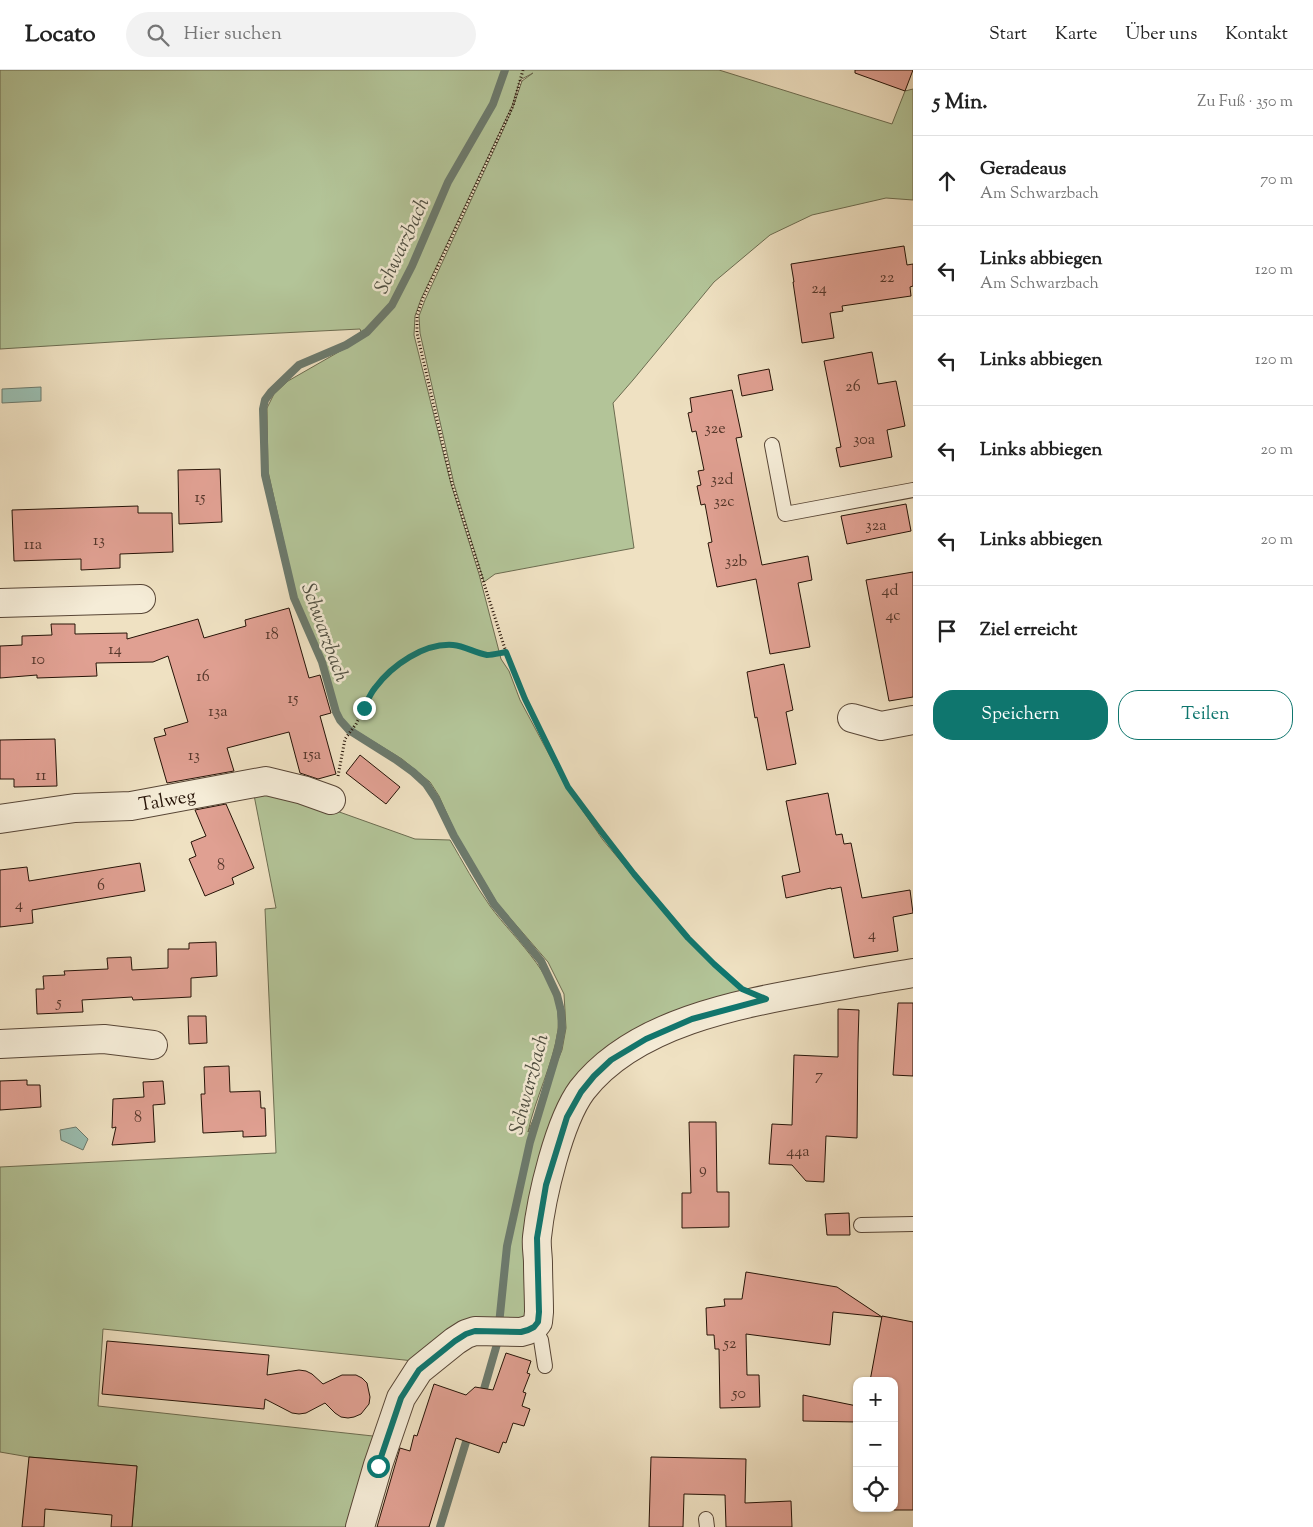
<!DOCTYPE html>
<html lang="de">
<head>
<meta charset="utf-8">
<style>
  body { margin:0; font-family:"Sorts Mill Goudy",serif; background:#f2f2f2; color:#222 }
  .controls { position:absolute; right:15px; bottom:15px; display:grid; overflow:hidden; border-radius:10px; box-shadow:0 1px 4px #0004 }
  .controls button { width:45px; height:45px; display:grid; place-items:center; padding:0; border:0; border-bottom:1px solid #e0e0e0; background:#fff; color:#222; font:25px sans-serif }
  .stop { position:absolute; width:15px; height:15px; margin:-11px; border:4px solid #0f766e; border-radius:50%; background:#fff }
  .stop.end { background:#0f766e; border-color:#fff; box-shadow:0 1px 5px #0008 }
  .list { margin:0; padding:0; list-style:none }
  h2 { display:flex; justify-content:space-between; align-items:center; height:65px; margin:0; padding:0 20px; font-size:21px }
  h2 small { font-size:16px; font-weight:400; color:#767676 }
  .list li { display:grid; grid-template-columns:32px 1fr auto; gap:15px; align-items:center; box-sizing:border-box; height:90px; padding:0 20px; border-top:1px solid #e0e0e0 }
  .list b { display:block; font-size:19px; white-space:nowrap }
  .list p { margin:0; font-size:16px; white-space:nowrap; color:#767676 }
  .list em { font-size:16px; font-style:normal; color:#767676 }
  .actions { display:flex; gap:10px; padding:15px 20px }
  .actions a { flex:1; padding:11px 0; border:1px solid #0f766e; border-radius:20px; text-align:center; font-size:18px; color:#0f766e }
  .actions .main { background:#0f766e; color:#fff }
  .icon { flex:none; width:28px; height:28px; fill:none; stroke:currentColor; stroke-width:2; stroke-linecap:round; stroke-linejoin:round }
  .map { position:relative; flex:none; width:913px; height:1457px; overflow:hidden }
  header { display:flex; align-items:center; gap:30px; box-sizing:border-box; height:70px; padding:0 25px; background:#fff; border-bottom:1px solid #e0e0e0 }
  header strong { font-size:24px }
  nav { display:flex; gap:28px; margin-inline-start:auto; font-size:18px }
  .search { width:350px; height:45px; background:#f2f2f2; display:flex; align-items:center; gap:12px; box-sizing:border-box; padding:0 18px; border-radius:28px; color:#767676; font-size:19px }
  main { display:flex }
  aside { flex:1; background:#fff }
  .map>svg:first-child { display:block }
  .green { fill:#b3c498; stroke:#6c6c50 }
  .water { fill:#9abeb1; stroke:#6c7a6d }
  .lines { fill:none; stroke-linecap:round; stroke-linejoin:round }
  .stream { stroke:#6c7a6d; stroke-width:8 }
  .building { fill:#e0a092; stroke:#261307 }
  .service-casing { stroke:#584636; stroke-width:16 }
  .minor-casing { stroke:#584636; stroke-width:30 }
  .path { stroke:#261307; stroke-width:3; stroke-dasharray:1 2.5; stroke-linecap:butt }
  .service { stroke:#f5ecd7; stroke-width:14 }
  .minor { stroke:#f5ecd7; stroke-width:28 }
  .route { stroke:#0f766e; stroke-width:6 }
  .labels { text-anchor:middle; stroke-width:5; stroke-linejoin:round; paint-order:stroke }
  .number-label { font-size:16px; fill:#54362a }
  .street-label { font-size:19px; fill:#261307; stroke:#f5ecd7 }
  .water-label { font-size:20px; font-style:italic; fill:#4f4f42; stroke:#f5ecd7 }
</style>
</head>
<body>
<header>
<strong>Locato</strong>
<div class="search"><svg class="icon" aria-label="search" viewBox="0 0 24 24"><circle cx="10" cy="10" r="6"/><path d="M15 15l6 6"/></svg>Hier suchen</div>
<nav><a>Start</a><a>Karte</a><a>Über uns</a><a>Kontakt</a></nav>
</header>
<main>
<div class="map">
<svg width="913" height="1457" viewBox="0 0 913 1457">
  <rect width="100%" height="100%" fill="#efe1c2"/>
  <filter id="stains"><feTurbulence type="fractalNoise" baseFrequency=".004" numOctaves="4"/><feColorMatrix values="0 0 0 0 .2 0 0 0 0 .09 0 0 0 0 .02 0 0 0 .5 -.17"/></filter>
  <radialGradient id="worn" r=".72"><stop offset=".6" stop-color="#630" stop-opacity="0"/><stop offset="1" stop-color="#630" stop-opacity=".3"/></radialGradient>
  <path class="green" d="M0,0H719L892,54L905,21L913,19V130L886,128L812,145L770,165L714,212L633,310L613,333L634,478L495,504L484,512L454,414L420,263L419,246L425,230L500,67L513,37L522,11L533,3L520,10L512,36L421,229L415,246L414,265L451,414L479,504L501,589L509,601L520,630L567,718L603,770L687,870L713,896L743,922L573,1020L524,1252L414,1291L103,1259L98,1336L382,1367L356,1457H132L137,1396L29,1387L0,1382V1097L276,1083L265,839L276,838L253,720L331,739L415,769L450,770C463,792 475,815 490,836C516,872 564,909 558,960C553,995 535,1028 528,1062L562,980L566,958L564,924L548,892L497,833L456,764L439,726L430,712L402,689L350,657L343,651L338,641L323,591L296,527L268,401L267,338L274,324L288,311L363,268L360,259L161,269L0,279Z"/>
  <g class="water">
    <path d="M41,317V331L2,333V319Z"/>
    <path d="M76,1057L88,1069L83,1080L61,1070L60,1060Z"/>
  </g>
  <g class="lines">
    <g class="stream">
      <path d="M484,1319L497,1274L507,1176L530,1072L558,979L562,958L561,941L557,925L541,891L494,834L454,766L436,729L426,714L413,702L395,689L349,660L340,650L336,642L322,592L294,528L265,405L263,339L265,330L271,322L299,295L346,275L367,262L392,235L412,196L448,112L493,34L505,0"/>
      <path d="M440,1457L466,1372"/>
    </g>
  </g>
  <g class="building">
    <path d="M855,0H913L905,21L855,3Z"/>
    <path d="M904,176L907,195L913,194V216L910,217L911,226L842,236L843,241L830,243L834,268L802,273L793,212H794L791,194Z"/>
    <path d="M872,282L878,314L896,311L905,356L887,360L892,387L840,397L836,378L841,377L824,291Z"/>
    <path d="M769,299L773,320L742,326L738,305Z"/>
    <path d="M732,320L742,367L736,368L762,495L808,486L812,510L798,513L810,577L770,584L756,509L717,517L708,473L712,472L705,434L701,435L697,416L701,415L698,401L704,400L696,361L692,362L688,343L692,342L690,328Z"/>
    <path d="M220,399L222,452L179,454L178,400Z"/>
    <path d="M906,434L911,461L847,474L841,446Z"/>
    <path d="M138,436V443H172L173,482L120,484V498L81,500V489L14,491L12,440Z"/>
    <path d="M913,502V627L889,631L866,510Z"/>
    <path d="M289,538L309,608L320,605L331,643L320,646L336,704L318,709L300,703L289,662L227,678L234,701L167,713L154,668L166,665L164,659L188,652L168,586L153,592L96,593L97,606L37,608V605L0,608V576L22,575V566L52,565L51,554H75V564L127,563V569L198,549L204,568L246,556L245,550Z"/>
    <path d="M784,594L793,640L786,642L796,694L767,700L757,647L755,648L747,602Z"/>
    <path d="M55,669L57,716L14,717V709H0V670Z"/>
    <path d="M360,685L400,717L386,734L346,703Z"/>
    <path d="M828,723L836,765L842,764L844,774L851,773L862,828L910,820L913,843L893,847L898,881L854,888L841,817L831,819V818L786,828L782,806L800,802L786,731Z"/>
    <path d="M226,734L254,798L232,808L234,814L205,826L189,789L196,786L191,772L206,766L195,740Z"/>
    <path d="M140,793L145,821L32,840L33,853L0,857V800L27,797L29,811Z"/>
    <path d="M216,872L217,906L191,908V927L133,930L132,927L82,930L83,942L37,944L36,919H44L43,906L65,905L64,901L108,899L107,888L131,887L132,900L168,898V879H189V873Z"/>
    <path d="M898,933H913V1006L893,1005Z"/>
    <path d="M838,939L859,940L858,973L857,1068L826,1066L824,1112L806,1111L792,1095L769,1094L772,1054L792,1055L794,985L838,987Z"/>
    <path d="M188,946H206L207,973L189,974Z"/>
    <path d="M229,996L230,1022L260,1021L261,1038H265L266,1066L243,1067V1061L203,1063L201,1024H205L204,997Z"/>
    <path d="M27,1010V1015H40L41,1037L0,1040V1011Z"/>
    <path d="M163,1011L165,1034L153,1035L155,1072L112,1075L116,1057L112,1058L113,1029L144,1027L143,1012Z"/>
    <path d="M689,1052H716L717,1122H729V1157L682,1158V1123H691Z"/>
    <path d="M849,1143L850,1165H827L825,1144Z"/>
    <path d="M746,1202L837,1217L882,1247L833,1242L830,1275L746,1264L747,1305H759L760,1337L720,1338L719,1279H715L714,1265H707L706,1238L725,1236L724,1229H742Z"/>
    <path d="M882,1246L913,1252V1440H894V1311H870Z"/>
    <path d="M107,1271L269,1285L267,1305L299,1300L306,1301L312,1304L323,1314L342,1305H356L362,1308L367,1313L370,1327L369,1334L361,1344L354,1347L348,1348L341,1347L335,1343L325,1333L306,1343L299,1344L292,1343L265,1329L264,1339L102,1324Z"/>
    <path d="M506,1283L531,1291L527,1303L530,1304L523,1322L526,1323L522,1336L530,1339L524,1356L513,1353L506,1373L503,1372L499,1383L456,1368L429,1457H377L400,1378L410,1381L414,1365L417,1366L434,1314L466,1325L475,1317L493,1320Z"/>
    <path d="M803,1325L857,1336V1352L803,1351Z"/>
    <path d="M29,1387L137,1396L132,1457H111L112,1445L45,1439L44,1457H22Z"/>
    <path d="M651,1387L746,1389L745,1433L791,1431L792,1457H726L725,1425L684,1424L683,1457H649Z"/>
  </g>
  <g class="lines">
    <defs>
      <g id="service">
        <path d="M772,375L785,444L913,420"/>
        <path d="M861,1155L913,1154"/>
        <path d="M534,1257L541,1270L545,1296"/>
        <path d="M706,1449L707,1457"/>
      </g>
      <g id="minor">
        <path d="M0,533L141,529"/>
        <path d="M852,648L881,656L913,650"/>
        <path d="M0,749L75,738L131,736L266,711L303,720L331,730"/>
        <path d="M0,974L104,969L153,975"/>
        <path d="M360,1457L378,1395L401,1328L419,1300L455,1271L466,1264L475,1261L521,1262L528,1260L534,1257L538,1252L539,1242C539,1226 538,1210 538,1193C538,1185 536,1176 537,1167C541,1128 559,1051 582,1020C634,953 738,934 816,920C849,914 881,908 913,903"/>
      </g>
    </defs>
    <use href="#service" class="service-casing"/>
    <use href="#minor" class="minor-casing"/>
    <g class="path">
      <path d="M523,0L513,36L423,228L417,245V263L452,414L506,582L525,629L568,717L600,760L634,804L688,868L714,894L732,910"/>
      <path d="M338,706L345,669L356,654L374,619L394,597L407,589L427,579L437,576L451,575L463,577L488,585L506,582"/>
    </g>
    <use href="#service" class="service"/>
    <use href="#minor" class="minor"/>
  </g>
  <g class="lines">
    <path class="route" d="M364,638C367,632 370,624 375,618C392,595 424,573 453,575C465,576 475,583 487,585C493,585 500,583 506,582L525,629L568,717L600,760L634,804L688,868L714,894L742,919L766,929L692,949L646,969L611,990L594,1006L581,1022L567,1047L546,1115L537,1168L539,1242L538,1252L534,1257L528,1260L521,1262L475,1261L466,1264L455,1271L419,1300L401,1328L378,1396"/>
  </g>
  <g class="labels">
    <g class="number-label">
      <text x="887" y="212">22</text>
      <text x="819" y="223">24</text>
      <text x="853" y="321">26</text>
      <text x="715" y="363">32e</text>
      <text x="864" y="374">30a</text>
      <text x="722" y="414">32d</text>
      <text x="200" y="432">15</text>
      <text x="724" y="436">32c</text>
      <text x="876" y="460">32a</text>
      <text x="99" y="475">13</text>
      <text x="33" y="479">11a</text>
      <text x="736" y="496">32b</text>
      <text x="890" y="525">4d</text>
      <text x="893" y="550">4c</text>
      <text x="272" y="569">18</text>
      <text x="115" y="584">14</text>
      <text x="38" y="594">10</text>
      <text x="203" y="611">16</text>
      <text x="293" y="633">15</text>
      <text x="218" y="646">13a</text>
      <text x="312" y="689">15a</text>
      <text x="194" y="690">13</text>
      <text x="41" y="710">11</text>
      <text x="221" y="800">8</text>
      <text x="101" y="820">6</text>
      <text x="19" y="839">4</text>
      <text x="872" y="869">4</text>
      <text x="59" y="937">5</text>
      <text x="819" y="1010">7</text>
      <text x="138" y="1052">8</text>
      <text x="798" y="1086">44a</text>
      <text x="703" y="1104">9</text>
      <text x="730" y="1278">52</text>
      <text x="739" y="1328">50</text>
    </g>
    <g class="street-label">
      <text transform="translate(167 729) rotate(-10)" y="7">Talweg</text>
    </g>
    <g class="water-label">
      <text transform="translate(401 175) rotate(-65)" y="7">Schwarzbach</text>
      <text transform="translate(326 562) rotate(70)" y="7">Schwarzbach</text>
      <text transform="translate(528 1014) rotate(-75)" y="7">Schwarzbach</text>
    </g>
  </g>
  <rect width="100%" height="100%" filter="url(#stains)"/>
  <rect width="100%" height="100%" fill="url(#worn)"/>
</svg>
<div class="controls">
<button>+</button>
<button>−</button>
<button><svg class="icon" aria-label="locate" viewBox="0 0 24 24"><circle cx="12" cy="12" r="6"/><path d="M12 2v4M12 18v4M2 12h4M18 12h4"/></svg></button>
</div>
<div class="stop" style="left:378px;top:1396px"></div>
<div class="stop end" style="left:364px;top:638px"></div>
</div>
<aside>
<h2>5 Min.<small>Zu Fuß · 350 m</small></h2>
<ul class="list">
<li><svg class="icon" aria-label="ahead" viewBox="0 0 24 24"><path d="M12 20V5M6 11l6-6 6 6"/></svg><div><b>Geradeaus</b><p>Am Schwarzbach</p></div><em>70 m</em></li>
<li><svg class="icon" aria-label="left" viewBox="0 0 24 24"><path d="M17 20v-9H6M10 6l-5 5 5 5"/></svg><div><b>Links abbiegen</b><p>Am Schwarzbach</p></div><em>120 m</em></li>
<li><svg class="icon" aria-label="left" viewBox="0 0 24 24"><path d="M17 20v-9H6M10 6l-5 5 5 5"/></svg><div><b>Links abbiegen</b></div><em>120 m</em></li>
<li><svg class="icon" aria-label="left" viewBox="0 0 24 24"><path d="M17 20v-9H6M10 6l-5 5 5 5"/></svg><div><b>Links abbiegen</b></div><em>20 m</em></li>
<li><svg class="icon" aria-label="left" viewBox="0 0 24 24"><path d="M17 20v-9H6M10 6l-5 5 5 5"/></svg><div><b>Links abbiegen</b></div><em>20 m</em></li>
<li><svg class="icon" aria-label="arrive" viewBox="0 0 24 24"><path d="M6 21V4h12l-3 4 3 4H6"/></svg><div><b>Ziel erreicht</b></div></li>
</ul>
<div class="actions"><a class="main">Speichern</a><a>Teilen</a></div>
</aside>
</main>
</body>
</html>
